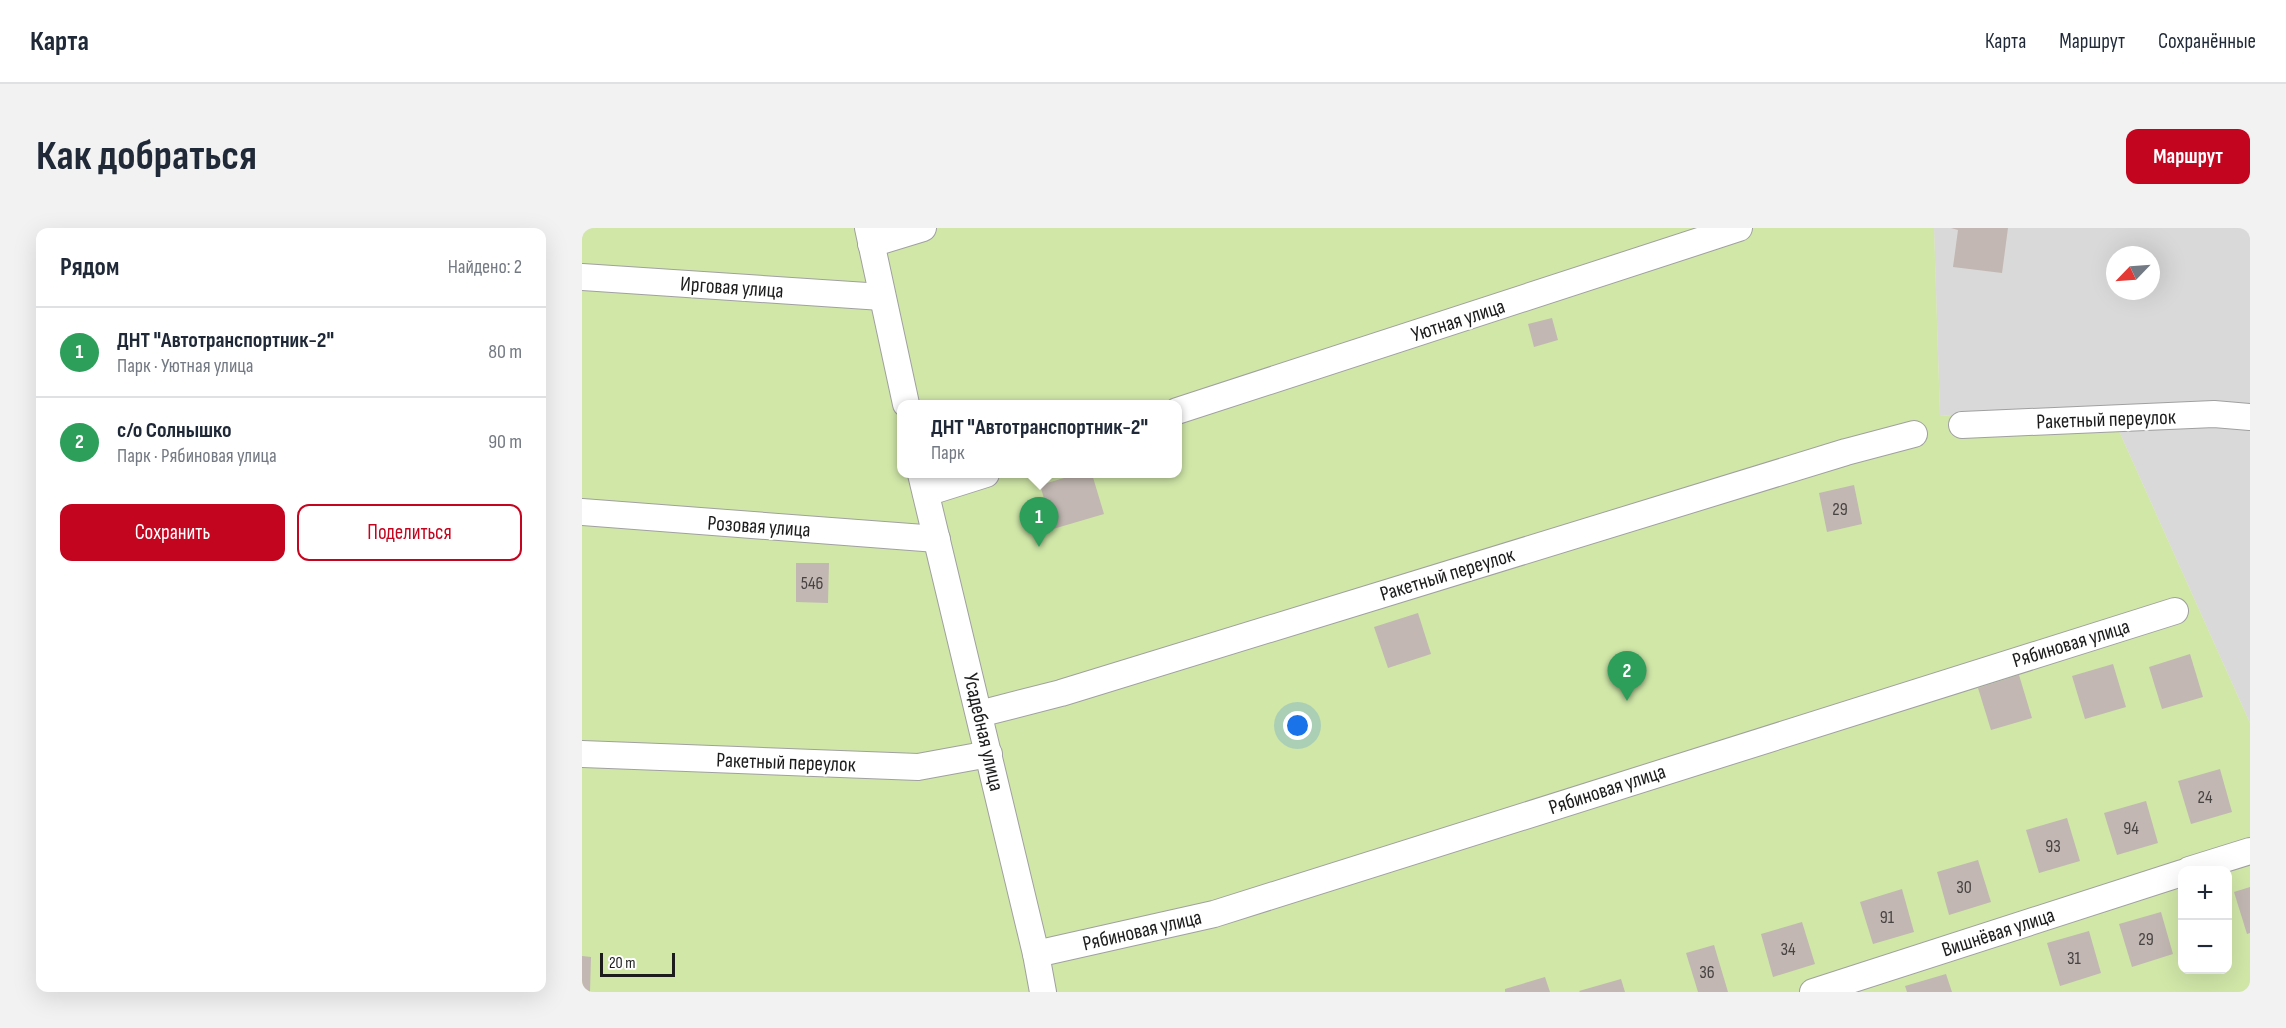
<!DOCTYPE html>
<html lang="ru">
<head>
<meta charset="utf-8">
<style>
  body { margin:0; font-family:"Sofia Sans Condensed",sans-serif; background:#f2f2f3; color:#1f2937 }
  .controls { position:absolute; right:18px; bottom:18px; display:grid; overflow:hidden; border-radius:12px; box-shadow:0 6px 24px #0002 }
  .controls button { width:54px; height:54px; display:grid; place-items:center; padding:0; border:0; border-bottom:2px solid #e0e1e3; background:#fff; color:#1f2937; font:30px sans-serif }
  .compass { position:absolute; left:1524px; top:18px; width:54px; height:54px; border-radius:50%; background:#fff; box-shadow:0 6px 24px #0002; rotate:245deg }
  .scale { position:absolute; left:18px; bottom:15px; width:75px; box-sizing:border-box; padding-left:6px; border:3px solid #1c1c1c; border-top:0; font-size:16px; line-height:21px; white-space:nowrap; color:#1c1c1c; -webkit-text-stroke:4px #fff; paint-order:stroke }
  .you { position:absolute; left:716px; top:498px; width:21px; height:21px; margin:-15px; border:4px solid #fff; border-radius:50%; background:#1a73e8; box-shadow:0 0 0 9px #1a73e833 }
  .badge { display:grid; place-items:center; width:39px; height:39px; border-radius:50%; background:#c30520; color:#fff; font-size:20px; font-weight:700 }
  .pin { position:absolute; translate:-50% -50px; filter:drop-shadow(0 2px 3px #0008) }
  .pin::after { content:''; position:absolute; top:32px; width:21px; height:18px; background:inherit; clip-path:polygon(0 0,100% 0,50% 100%) }
  .popup { position:absolute; left:315px; top:172px; width:285px; height:78px; box-sizing:border-box; display:grid; place-content:center; border-radius:12px; background:#fff; filter:drop-shadow(0 2px 4px #0005); font-size:20px; white-space:nowrap; color:#747a83 }
  .popup b { font-size:22px; color:#1f2937 }
  .popup::after { content:''; position:absolute; left:50%; top:100%; margin-left:-12px; border:12px solid transparent; border-top-color:#fff }
  .list { margin:0; padding:0; list-style:none }
  h2 { display:flex; justify-content:space-between; align-items:center; height:78px; margin:0; padding:0 24px; font-size:26px }
  h2 small { font-size:20px; font-weight:400; color:#747a83 }
  .list li { display:grid; grid-template-columns:39px 1fr auto; gap:18px; align-items:center; box-sizing:border-box; height:90px; padding:0 24px; border-top:2px solid #e0e1e3 }
  .list b { display:block; font-size:22px; white-space:nowrap }
  .list p { margin:0; font-size:20px; white-space:nowrap; color:#747a83 }
  .list em { font-size:20px; font-style:normal; color:#747a83 }
  .actions { display:flex; gap:12px; padding:18px 24px }
  .actions a { flex:1; padding:14px 0; border:2px solid #c30520; border-radius:12px; text-align:center; font-size:21px; color:#c30520 }
  .actions .main { background:#c30520; color:#fff }
  .map { position:relative; flex:none; width:1668px; height:764px; overflow:hidden; border-radius:12px }
  header { display:flex; align-items:center; gap:36px; box-sizing:border-box; height:84px; padding:0 30px; background:#fff; border-bottom:2px solid #e0e1e3 }
  header strong { font-size:28px }
  nav { display:flex; gap:33px; margin-inline-start:auto; font-size:21px }
  .intro { display:flex; align-items:center; justify-content:space-between; box-sizing:border-box; height:144px; padding:0 36px }
  h1 { margin:0; font-size:42px }
  .button { padding:15px 27px; border-radius:12px; background:#c30520; color:#fff; font-size:21px; font-weight:700 }
  main { display:flex; gap:36px; padding:0 36px }
  aside { flex:1; background:#fff; border-radius:12px; box-shadow:0 6px 24px #0002 }
  .map>svg:first-child { display:block }
  .residential { fill:#dad9d9; fill-rule:evenodd }
  .grass { fill:#d0e7a8; fill-rule:evenodd }
  .building { fill:#c2b7b2 }
  .lines { fill:none; stroke-linecap:round; stroke-linejoin:round }
  .minor-casing { stroke:#a0a0a0; stroke-width:28 }
  .minor { stroke:#fff; stroke-width:26 }
  .labels { text-anchor:middle; stroke-width:4.5; stroke-linejoin:round; paint-order:stroke }
  .number-label { font-size:18px; fill:#464342 }
  .street-label { font-size:21px; fill:#1c1c1c; stroke:#fff }
</style>
</head>
<body>
<header>
<strong>Карта</strong>
<nav><a>Карта</a><a>Маршрут</a><a>Сохранённые</a></nav>
</header>
<div class="intro"><h1>Как добраться</h1><a class="button">Маршрут</a></div>
<main>
<aside>
<h2>Рядом<small>Найдено: 2</small></h2>
<ul class="list">
<li><span class="badge" style="background:#2e9e5b">1</span><div><b>ДНТ &quot;Автотранспортник-2&quot;</b><p>Парк · Уютная улица</p></div><em>80 m</em></li>
<li><span class="badge" style="background:#2e9e5b">2</span><div><b>с/о Солнышко</b><p>Парк · Рябиновая улица</p></div><em>90 m</em></li>
</ul>
<div class="actions"><a class="main">Сохранить</a><a>Поделиться</a></div>
</aside>
<div class="map">
<svg width="1668" height="764" viewBox="0 0 1668 764">
  <rect width="100%" height="100%" fill="#ede8e2"/>
  <path class="residential" d="M1352,0H1668V495L1537,203L1358,187ZM1533,27H1569V63H1533Z"/>
  <path class="grass" d="M0,0H1352L1358,187L1537,203L1668,495V764H0ZM319,176H595V246H319ZM1600,642H1646V742H1600Z"/>
  <g class="building">
    <path d="M1369,0H1426L1420,45L1371,39L1376,2Z"/>
    <path d="M970,90L976,112L952,119L946,96Z"/>
    <path d="M496,246H510L522,286L471,301L458,257Z"/>
    <path d="M1272,257L1280,296L1245,304L1237,265Z"/>
    <path d="M214,335H247L246,375L214,374Z"/>
    <path d="M836,385L849,426L806,440L792,399Z"/>
    <path d="M1608,426L1621,469L1580,481L1567,439Z"/>
    <path d="M1531,436L1544,479L1503,491L1490,448Z"/>
    <path d="M1437,447L1450,490L1409,502L1396,460Z"/>
    <path d="M1638,541L1650,584L1609,596L1596,553Z"/>
    <path d="M1564,573L1576,615L1535,627L1522,585Z"/>
    <path d="M1485,590L1498,633L1457,645L1444,602Z"/>
    <path d="M1396,632L1409,674L1367,687L1355,644Z"/>
    <path d="M1668,659V705L1665,706L1652,664Z"/>
    <path d="M1320,661L1332,704L1291,716L1278,674Z"/>
    <path d="M1579,684L1591,726L1550,739L1537,696Z"/>
    <path d="M1220,694L1233,736L1191,749L1179,706Z"/>
    <path d="M1507,703L1519,745L1478,758L1465,715Z"/>
    <path d="M1132,717L1146,764H1116L1104,725Z"/>
    <path d="M0,728L9,729L8,764H0Z"/>
    <path d="M1364,746L1370,764H1325L1323,758Z"/>
    <path d="M963,749L968,764H923V761Z"/>
    <path d="M1039,751L1043,764H998L997,763Z"/>
  </g>
  <g class="lines">
    <defs>
      <g id="minor">
        <path d="M286,0L324,176"/>
        <path d="M289,16L341,0"/>
        <path d="M0,49L300,69"/>
        <path d="M595,183L1157,0"/>
        <path d="M1380,197L1632,186L1668,189"/>
        <path d="M339,246L454,726L461,764"/>
        <path d="M344,265L404,246"/>
        <path d="M0,284L355,311"/>
        <path d="M397,486L479,465L1264,224L1332,206"/>
        <path d="M0,526L336,539L407,526"/>
        <path d="M1607,642L1668,623"/>
        <path d="M454,726L632,686L1593,383"/>
        <path d="M1231,764L1600,645"/>
      </g>
    </defs>
    <use href="#minor" class="minor-casing"/>
    <use href="#minor" class="minor"/>
  </g>
  <g class="labels">
    <g class="number-label">
      <text x="1258" y="287">29</text>
      <text x="230" y="361">546</text>
      <text x="1623" y="575">24</text>
      <text x="1549" y="606">94</text>
      <text x="1471" y="624">93</text>
      <text x="1382" y="665">30</text>
      <text x="1305" y="695">91</text>
      <text x="1564" y="717">29</text>
      <text x="1206" y="727">34</text>
      <text x="1492" y="736">31</text>
      <text x="1125" y="750">36</text>
    </g>
    <g class="street-label">
      <text transform="translate(150 59) rotate(4)" y="7">Ирговая улица</text>
      <text transform="translate(876 92) rotate(-18)" y="7">Уютная улица</text>
      <text transform="translate(1524 191) rotate(-2)" y="7">Ракетный переулок</text>
      <text transform="translate(177 298) rotate(4)" y="7">Розовая улица</text>
      <text transform="translate(865 346) rotate(-17)" y="7">Ракетный переулок</text>
      <text transform="translate(1489 415) rotate(-17)" y="7">Рябиновая улица</text>
      <text transform="translate(402 504) rotate(77)" y="7">Усадебная улица</text>
      <text transform="translate(204 534) rotate(2)" y="7">Ракетный переулок</text>
      <text transform="translate(1025 561) rotate(-18)" y="7">Рябиновая улица</text>
      <text transform="translate(560 702) rotate(-13)" y="7">Рябиновая улица</text>
      <text transform="translate(1416 704) rotate(-18)" y="7">Вишнёвая улица</text>
    </g>
  </g>
</svg>
<div class="controls">
<button>+</button>
<button>−</button>
</div>
<svg class="compass" viewBox="-18 -18 36 36"><path d="M0-13l5 13h-10z" fill="#e53935"/><path d="M0 13l5-13h-10z" fill="#747a83"/></svg>
<div class="scale">20 m</div>
<div class="you"></div>
<div class="pin badge" style="left:457px;top:319px;background:#2e9e5b">1</div>
<div class="popup"><b>ДНТ &quot;Автотранспортник-2&quot;</b>Парк</div>
<div class="pin badge" style="left:1045px;top:473px;background:#2e9e5b">2</div>
</div>
</main>
</body>
</html>
